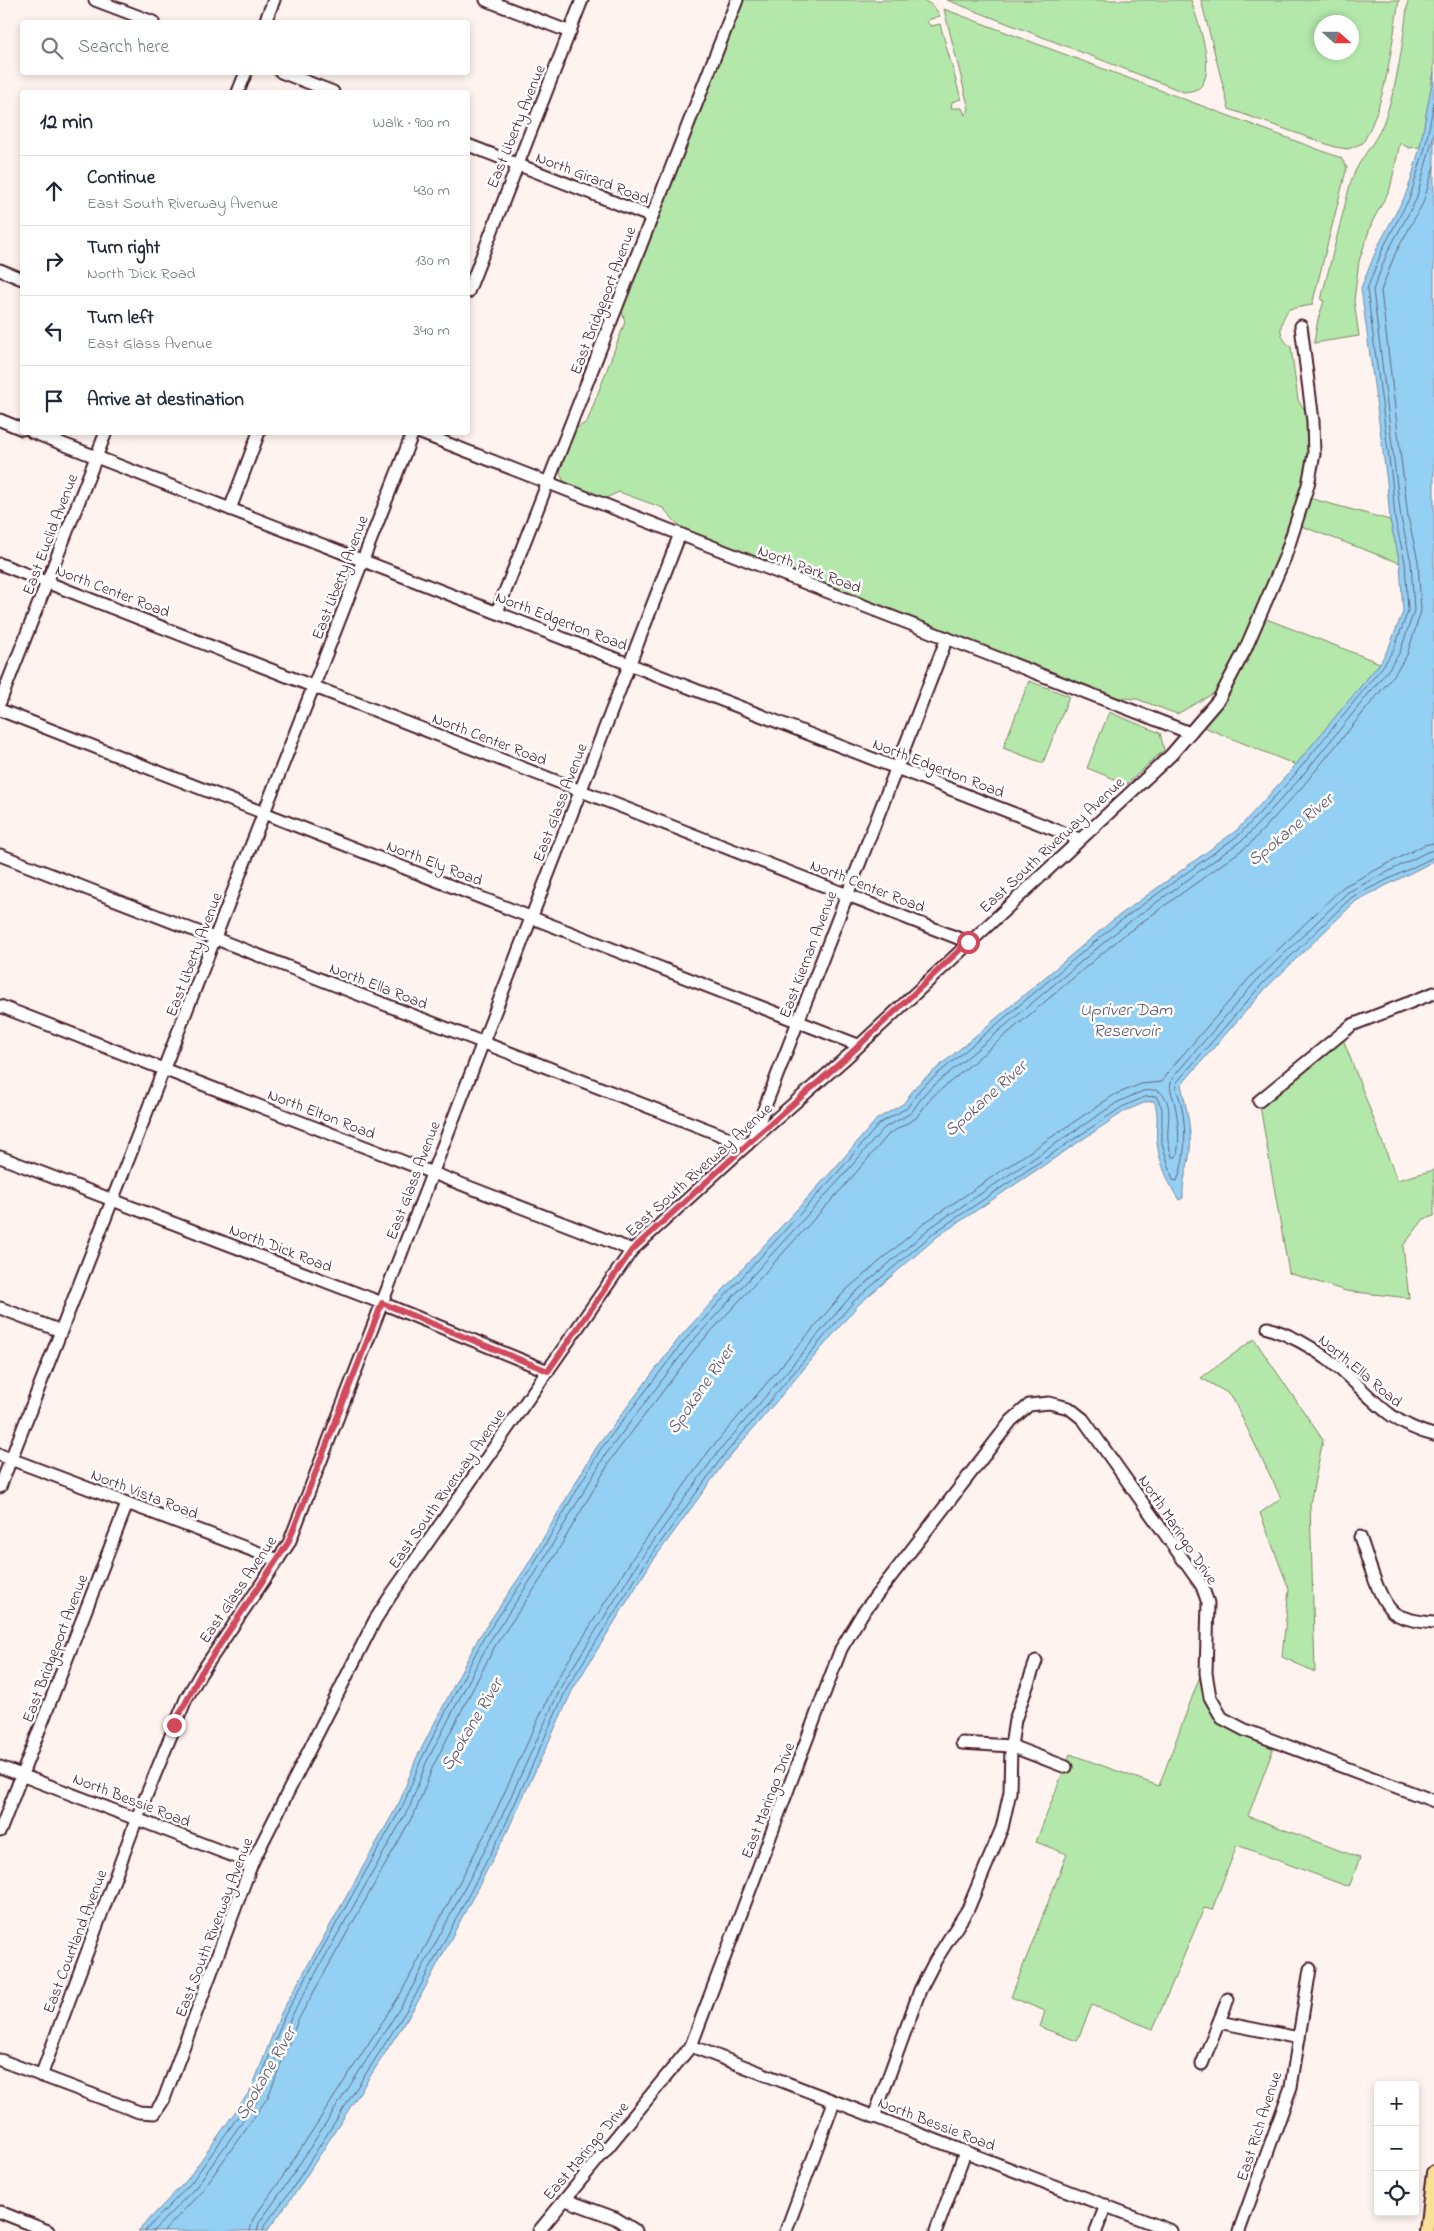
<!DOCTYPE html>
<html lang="en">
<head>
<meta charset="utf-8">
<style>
  body { margin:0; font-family:"Indie Flower",sans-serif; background:#f2f2f3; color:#1f2937 }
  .controls { position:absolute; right:15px; bottom:15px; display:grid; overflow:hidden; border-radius:5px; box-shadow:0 2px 8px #0003 }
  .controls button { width:45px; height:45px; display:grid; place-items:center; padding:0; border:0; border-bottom:1px solid #e0e1e3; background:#fff; color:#1f2937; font:25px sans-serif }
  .compass { position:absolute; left:1314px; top:15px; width:45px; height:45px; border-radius:50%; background:#fff; box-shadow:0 2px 8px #0003; rotate:111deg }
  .stop { position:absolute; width:15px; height:15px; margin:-11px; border:4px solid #d1495b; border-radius:50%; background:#fff }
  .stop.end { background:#d1495b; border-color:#fff; box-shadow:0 1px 5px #0008 }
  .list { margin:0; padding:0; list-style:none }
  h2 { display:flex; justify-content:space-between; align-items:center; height:65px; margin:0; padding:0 20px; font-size:21px }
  h2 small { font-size:16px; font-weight:400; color:#747a83 }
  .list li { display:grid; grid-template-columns:32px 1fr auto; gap:15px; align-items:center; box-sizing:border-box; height:70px; padding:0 20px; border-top:1px solid #e0e1e3 }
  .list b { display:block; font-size:19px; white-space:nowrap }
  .list p { margin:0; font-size:16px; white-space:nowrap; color:#747a83 }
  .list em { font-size:16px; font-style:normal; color:#747a83 }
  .icon { flex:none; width:28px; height:28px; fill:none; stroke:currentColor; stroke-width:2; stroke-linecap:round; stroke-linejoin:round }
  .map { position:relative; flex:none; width:1434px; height:2231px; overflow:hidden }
  .search { position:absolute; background:#fff; box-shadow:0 2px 8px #0003; left:20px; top:20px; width:450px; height:55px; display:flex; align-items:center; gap:12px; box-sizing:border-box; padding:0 18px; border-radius:5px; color:#747a83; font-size:19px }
  .panel { position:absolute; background:#fff; box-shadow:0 2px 8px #0003; left:20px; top:90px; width:450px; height:345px; border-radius:5px }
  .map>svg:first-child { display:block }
  .green { fill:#b3e8aa; stroke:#7e846a; fill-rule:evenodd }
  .water { fill:#93d0f4; stroke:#7689a4 }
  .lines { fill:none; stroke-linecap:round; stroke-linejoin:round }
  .shore { stroke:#67667b; stroke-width:1 }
  .minor-casing { stroke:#4a1f2b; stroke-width:15 }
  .major-casing { stroke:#4a1f2b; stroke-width:18 }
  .minor { stroke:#fff; stroke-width:11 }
  .major { stroke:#fadf96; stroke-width:14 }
  .route { stroke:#d1495b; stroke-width:6 }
  .labels { text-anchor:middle; stroke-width:5; stroke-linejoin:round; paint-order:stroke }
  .street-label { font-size:16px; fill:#4a1f2b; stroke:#fff }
  .water-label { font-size:18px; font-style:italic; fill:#605467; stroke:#fff }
</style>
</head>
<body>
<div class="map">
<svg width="1434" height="2231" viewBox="0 0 1434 2231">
  <rect width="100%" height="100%" fill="#fef3ee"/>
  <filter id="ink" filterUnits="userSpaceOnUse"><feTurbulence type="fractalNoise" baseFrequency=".02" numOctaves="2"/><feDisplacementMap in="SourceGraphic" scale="10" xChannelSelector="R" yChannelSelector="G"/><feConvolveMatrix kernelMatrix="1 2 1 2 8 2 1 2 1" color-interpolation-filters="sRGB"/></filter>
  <g filter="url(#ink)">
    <g class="green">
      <path d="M743,0H922C932,4 935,7 940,16L928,20L927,22L931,26L940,24L961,99L952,102L951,108H962L965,115L969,109L944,9L1341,158L1347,167L1312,305L1289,309C1279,323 1277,336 1291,347L1298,400L1306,412L1310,428V454L1304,483L1292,520L1280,554L1242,644L1216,692L1177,714L1137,699L1111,697L682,529L663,508L619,492L606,498L568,485L563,480L558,468L573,430L587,422L625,322L621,308Z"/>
      <path d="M947,0H1191C1197,20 1213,61 1204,81C1201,90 1192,91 1184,92Z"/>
      <path d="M1201,0H1399C1391,49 1387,99 1363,143L1348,149L1335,147L1229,109ZM1322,22H1352V52H1322Z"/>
      <path d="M1408,0H1434V72L1420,147L1409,148L1400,143L1390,189L1372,222L1359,261L1354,301L1359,336L1314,343L1318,319L1324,301L1321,300L1351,181C1358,160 1375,144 1383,124C1398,85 1403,41 1408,0Z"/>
      <path d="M1309,498L1390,520L1400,563L1301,526Z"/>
      <path d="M1264,618L1380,663L1296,765L1204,727L1225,699Z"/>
      <path d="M1029,681L1069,696L1043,763L1003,748Z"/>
      <path d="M1109,712L1160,733L1164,750L1127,784L1087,768Z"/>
      <path d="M1343,1039L1397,1180L1434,1170V1216L1424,1219L1403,1246L1409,1298L1346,1291L1289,1273L1260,1106Z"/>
      <path d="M1254,1339L1323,1440L1310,1504L1315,1672L1282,1657L1289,1589L1260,1513L1281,1498L1231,1395L1201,1378Z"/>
      <path d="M1200,1676C1202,1684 1202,1696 1206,1703C1218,1728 1250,1738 1274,1747L1248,1816L1360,1858L1349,1887L1237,1845L1212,1910L1204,1908L1153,2029L1092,2005L1077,2041L1040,2027L1045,2011L1011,1997L1067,1854L1036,1842L1070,1754L1159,1786Z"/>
    </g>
    <path class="water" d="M1434,72V861L1356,901L1266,988L1181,1085C1186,1106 1192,1130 1190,1151C1188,1168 1182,1179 1183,1198L1179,1200C1169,1186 1159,1160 1157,1143C1155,1128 1160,1114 1154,1101L1146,1102L1125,1111L938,1236L858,1305L724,1463L649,1566L573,1689L506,1834L417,2003L296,2192L267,2231H138L187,2180L252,2088L281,2013L400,1801L416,1759L479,1637L527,1566L596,1448L680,1337L834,1169L877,1119L903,1104L917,1085L1113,920L1237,830L1288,774L1380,663L1389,647L1403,612L1400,563L1390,520L1387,482L1361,288L1378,246L1405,196L1411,180L1420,147Z"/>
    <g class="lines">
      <g class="shore">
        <path d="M145,2231L191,2183L256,2091L285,2015L404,1803L421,1760L483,1639L531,1569L600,1450L684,1341L838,1172L880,1123L907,1108L921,1088L1116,924L1240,834L1292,778L1383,666L1394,649L1408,611L1405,562L1395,519L1392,481L1367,289L1383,248L1410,197L1425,148L1434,103"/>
        <path d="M153,2231L196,2187L262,2094L291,2017L410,1806L426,1763L489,1642L536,1572L606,1454L689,1345L842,1177L884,1128L911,1113L925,1093L1120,929L1245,838L1297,782L1388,670L1400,652L1414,611L1411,562L1401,518L1373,290L1388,251L1416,200L1434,134"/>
        <path d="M164,2231L202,2191L268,2097L298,2020L416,1810L433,1766L495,1646L543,1576L612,1458L695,1349L848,1182L889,1134L916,1118L931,1098L1124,935L1250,844L1302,787L1394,675L1407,655L1421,611L1418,561L1408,517L1381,291L1395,254L1423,203L1434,166"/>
        <path d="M250,2231L253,2219L280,2181L401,1993L489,1826L557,1679L634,1556L709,1451L845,1291L927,1221L1114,1095L1141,1084L1162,1082L1167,1073L1252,975L1343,887L1424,845L1434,843"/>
        <path d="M257,2231L259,2223L286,2185L407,1997L496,1829L563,1683L640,1560L715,1456L850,1297L931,1227L1118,1102L1143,1091L1156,1090C1176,1098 1166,1125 1168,1141C1169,1146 1171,1152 1172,1157H1176C1181,1144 1178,1119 1175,1105C1173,1095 1167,1087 1173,1077L1257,980L1348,892L1427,852L1434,850"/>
        <path d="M263,2231L264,2226L292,2189L413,2000L502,1832L568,1686L645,1564L720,1460L854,1301L935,1232L1122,1107L1145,1097L1156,1096L1162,1108V1143L1173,1180L1177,1181C1186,1158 1187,1129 1181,1104C1180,1097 1174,1089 1177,1082L1262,984L1352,897L1434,857"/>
      </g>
      <defs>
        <g id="minor">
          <path d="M95,0L153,22"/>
          <path d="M486,0L570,32"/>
          <path d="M265,22L274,0"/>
          <path d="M281,72L333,92"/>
          <path d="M238,92L246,72"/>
          <path d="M468,145L652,217"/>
          <path d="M0,270L22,279"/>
          <path d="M468,292L582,0"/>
          <path d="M0,420L22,429"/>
          <path d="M32,432L1079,839"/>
          <path d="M418,432L1190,733"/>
          <path d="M230,509L259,432"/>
          <path d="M0,564L968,942"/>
          <path d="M497,612L737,0"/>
          <path d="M0,702L106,432"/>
          <path d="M0,710L858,1045"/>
          <path d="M0,855L747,1145"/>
          <path d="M0,1006L632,1250"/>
          <path d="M1259,1101L1352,1025L1434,993"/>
          <path d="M752,1140L947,638"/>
          <path d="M0,1157L382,1303L548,1371"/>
          <path d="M0,1308L61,1331"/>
          <path d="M1268,1328C1290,1335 1308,1344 1326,1358C1366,1387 1382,1422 1434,1435"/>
          <path d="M0,1455L278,1560"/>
          <path d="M0,1487L413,432"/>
          <path d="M1360,1537C1368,1558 1377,1597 1393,1612C1403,1620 1422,1622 1434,1623"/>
          <path d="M962,1743L1011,1746L1066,1767"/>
          <path d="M0,1767L252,1863"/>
          <path d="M0,1831L127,1504"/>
          <path d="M1219,2022L1299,2038"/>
          <path d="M691,2046L1171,2231"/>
          <path d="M0,2060L139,2112L155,2113L164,2099L252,1863L375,1620L391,1595L632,1250L751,1141L848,1056L1171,755L1219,699L1245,650L1285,557L1308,485L1314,454L1313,421L1301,326"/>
          <path d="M1202,2064L1228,1999"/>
          <path d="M41,2076L137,1818L186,1699L201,1673L289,1543L680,534"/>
          <path d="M874,2117L920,1990L935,1961L968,1909L1002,1828L1010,1792L1011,1746L1015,1720L1036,1661"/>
          <path d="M566,2200L615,2218L636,2231"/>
          <path d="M0,2212L48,2231"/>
          <path d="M539,2231L691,2046L841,1649L862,1614L1011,1421L1029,1405L1049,1403L1069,1408L1083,1419L1202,1586L1208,1603L1206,1673L1210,1697L1222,1718L1245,1730L1434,1801"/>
          <path d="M786,2231L834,2102"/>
          <path d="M936,2231L965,2152"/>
          <path d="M1096,2231L1106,2205"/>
          <path d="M1239,2231L1291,2087L1310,1969"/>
        </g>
        <path id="major" d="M1427,2231L1434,2173"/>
      </defs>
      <use href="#minor" class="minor-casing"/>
      <use href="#major" class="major-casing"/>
      <use href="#minor" class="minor"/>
      <use href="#major" class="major"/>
    </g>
  </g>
  <g class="lines" filter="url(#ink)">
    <path class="route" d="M174,1725L201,1673L288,1543L382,1303L548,1371L632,1250L751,1141L848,1056L968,942"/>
  </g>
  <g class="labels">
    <g class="street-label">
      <text transform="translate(515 126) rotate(-68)" y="6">East Liberty Avenue</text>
      <text transform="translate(593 177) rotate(21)" y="6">North Girard Road</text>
      <text transform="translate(602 300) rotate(-69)" y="6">East Bridgeport Avenue</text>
      <text transform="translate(49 534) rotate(-69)" y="6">East Euclid Avenue</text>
      <text transform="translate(810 568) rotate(21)" y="6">North Park Road</text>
      <text transform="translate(339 577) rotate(-69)" y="6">East Liberty Avenue</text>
      <text transform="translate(113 590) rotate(21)" y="6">North Center Road</text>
      <text transform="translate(562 620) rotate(21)" y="6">North Edgerton Road</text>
      <text transform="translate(490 738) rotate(21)" y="6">North Center Road</text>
      <text transform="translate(939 767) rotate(21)" y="6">North Edgerton Road</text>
      <text transform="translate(559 802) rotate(-69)" y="6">East Glass Avenue</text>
      <text transform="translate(1051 844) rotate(-43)" y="6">East South Riverway Avenue</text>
      <text transform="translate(435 862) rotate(21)" y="6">North Ely Road</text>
      <text transform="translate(868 885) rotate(21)" y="6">North Center Road</text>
      <text transform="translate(193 954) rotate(-69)" y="6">East Liberty Avenue</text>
      <text transform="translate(807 954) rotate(-69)" y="6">East Kiernan Avenue</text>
      <text transform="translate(379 985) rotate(21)" y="6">North Ella Road</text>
      <text transform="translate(322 1113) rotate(21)" y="6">North Elton Road</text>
      <text transform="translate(698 1169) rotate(-42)" y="6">East South Riverway Avenue</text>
      <text transform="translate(412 1180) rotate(-69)" y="6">East Glass Avenue</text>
      <text transform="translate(281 1247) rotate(21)" y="6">North Dick Road</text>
      <text transform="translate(1361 1370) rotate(40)" y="6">North Ella Road</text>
      <text transform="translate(446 1488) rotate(-55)" y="6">East South Riverway Avenue</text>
      <text transform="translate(145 1493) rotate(21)" y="6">North Vista Road</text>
      <text transform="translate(1179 1529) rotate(56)" y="6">North Maringo Drive</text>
      <text transform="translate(237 1589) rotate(-56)" y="6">East Glass Avenue</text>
      <text transform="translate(54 1648) rotate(-69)" y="6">East Bridgeport Avenue</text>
      <text transform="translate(132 1799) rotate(21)" y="6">North Bessie Road</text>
      <text transform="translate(767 1800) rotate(-69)" y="6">East Maringo Drive</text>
      <text transform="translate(213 1927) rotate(-69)" y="6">East South Riverway Avenue</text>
      <text transform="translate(74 1941) rotate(-69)" y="6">East Courtland Avenue</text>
      <text transform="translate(937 2123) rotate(21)" y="6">North Bessie Road</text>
      <text transform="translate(1258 2126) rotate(-72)" y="6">East Rich Avenue</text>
      <text transform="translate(585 2150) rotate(-50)" y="6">East Maringo Drive</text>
    </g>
    <g class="water-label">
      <text transform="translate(1290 829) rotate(-39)" y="6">Spokane River</text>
      <text x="1126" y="1015">Upriver Dam<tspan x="1126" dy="21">Reservoir</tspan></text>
      <text transform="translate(985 1098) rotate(-42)" y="6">Spokane River</text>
      <text transform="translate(700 1389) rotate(-55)" y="6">Spokane River</text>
      <text transform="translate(471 1724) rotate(-59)" y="6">Spokane River</text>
      <text transform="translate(265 2073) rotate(-60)" y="6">Spokane River</text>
    </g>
  </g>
</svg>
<div class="controls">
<button>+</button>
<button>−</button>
<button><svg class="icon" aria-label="locate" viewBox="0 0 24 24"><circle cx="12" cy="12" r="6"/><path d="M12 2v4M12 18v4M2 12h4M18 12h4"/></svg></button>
</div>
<svg class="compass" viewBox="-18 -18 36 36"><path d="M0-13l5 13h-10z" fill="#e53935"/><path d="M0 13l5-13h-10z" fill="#747a83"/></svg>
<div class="stop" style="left:968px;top:942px"></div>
<div class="stop end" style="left:174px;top:1725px"></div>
<div class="search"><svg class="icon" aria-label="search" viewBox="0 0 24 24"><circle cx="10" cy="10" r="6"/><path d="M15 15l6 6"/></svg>Search here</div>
<section class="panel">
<h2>12 min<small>Walk · 900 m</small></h2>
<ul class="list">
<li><svg class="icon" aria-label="ahead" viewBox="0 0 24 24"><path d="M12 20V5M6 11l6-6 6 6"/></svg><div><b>Continue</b><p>East South Riverway Avenue</p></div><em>430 m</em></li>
<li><svg class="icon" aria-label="right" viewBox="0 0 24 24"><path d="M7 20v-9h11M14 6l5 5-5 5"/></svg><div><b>Turn right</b><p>North Dick Road</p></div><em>130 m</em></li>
<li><svg class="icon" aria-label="left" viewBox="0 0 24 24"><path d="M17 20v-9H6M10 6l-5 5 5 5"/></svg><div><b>Turn left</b><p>East Glass Avenue</p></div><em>340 m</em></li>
<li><svg class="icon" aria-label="arrive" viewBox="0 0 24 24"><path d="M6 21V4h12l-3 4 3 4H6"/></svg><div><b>Arrive at destination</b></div></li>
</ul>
</section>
</div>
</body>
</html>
